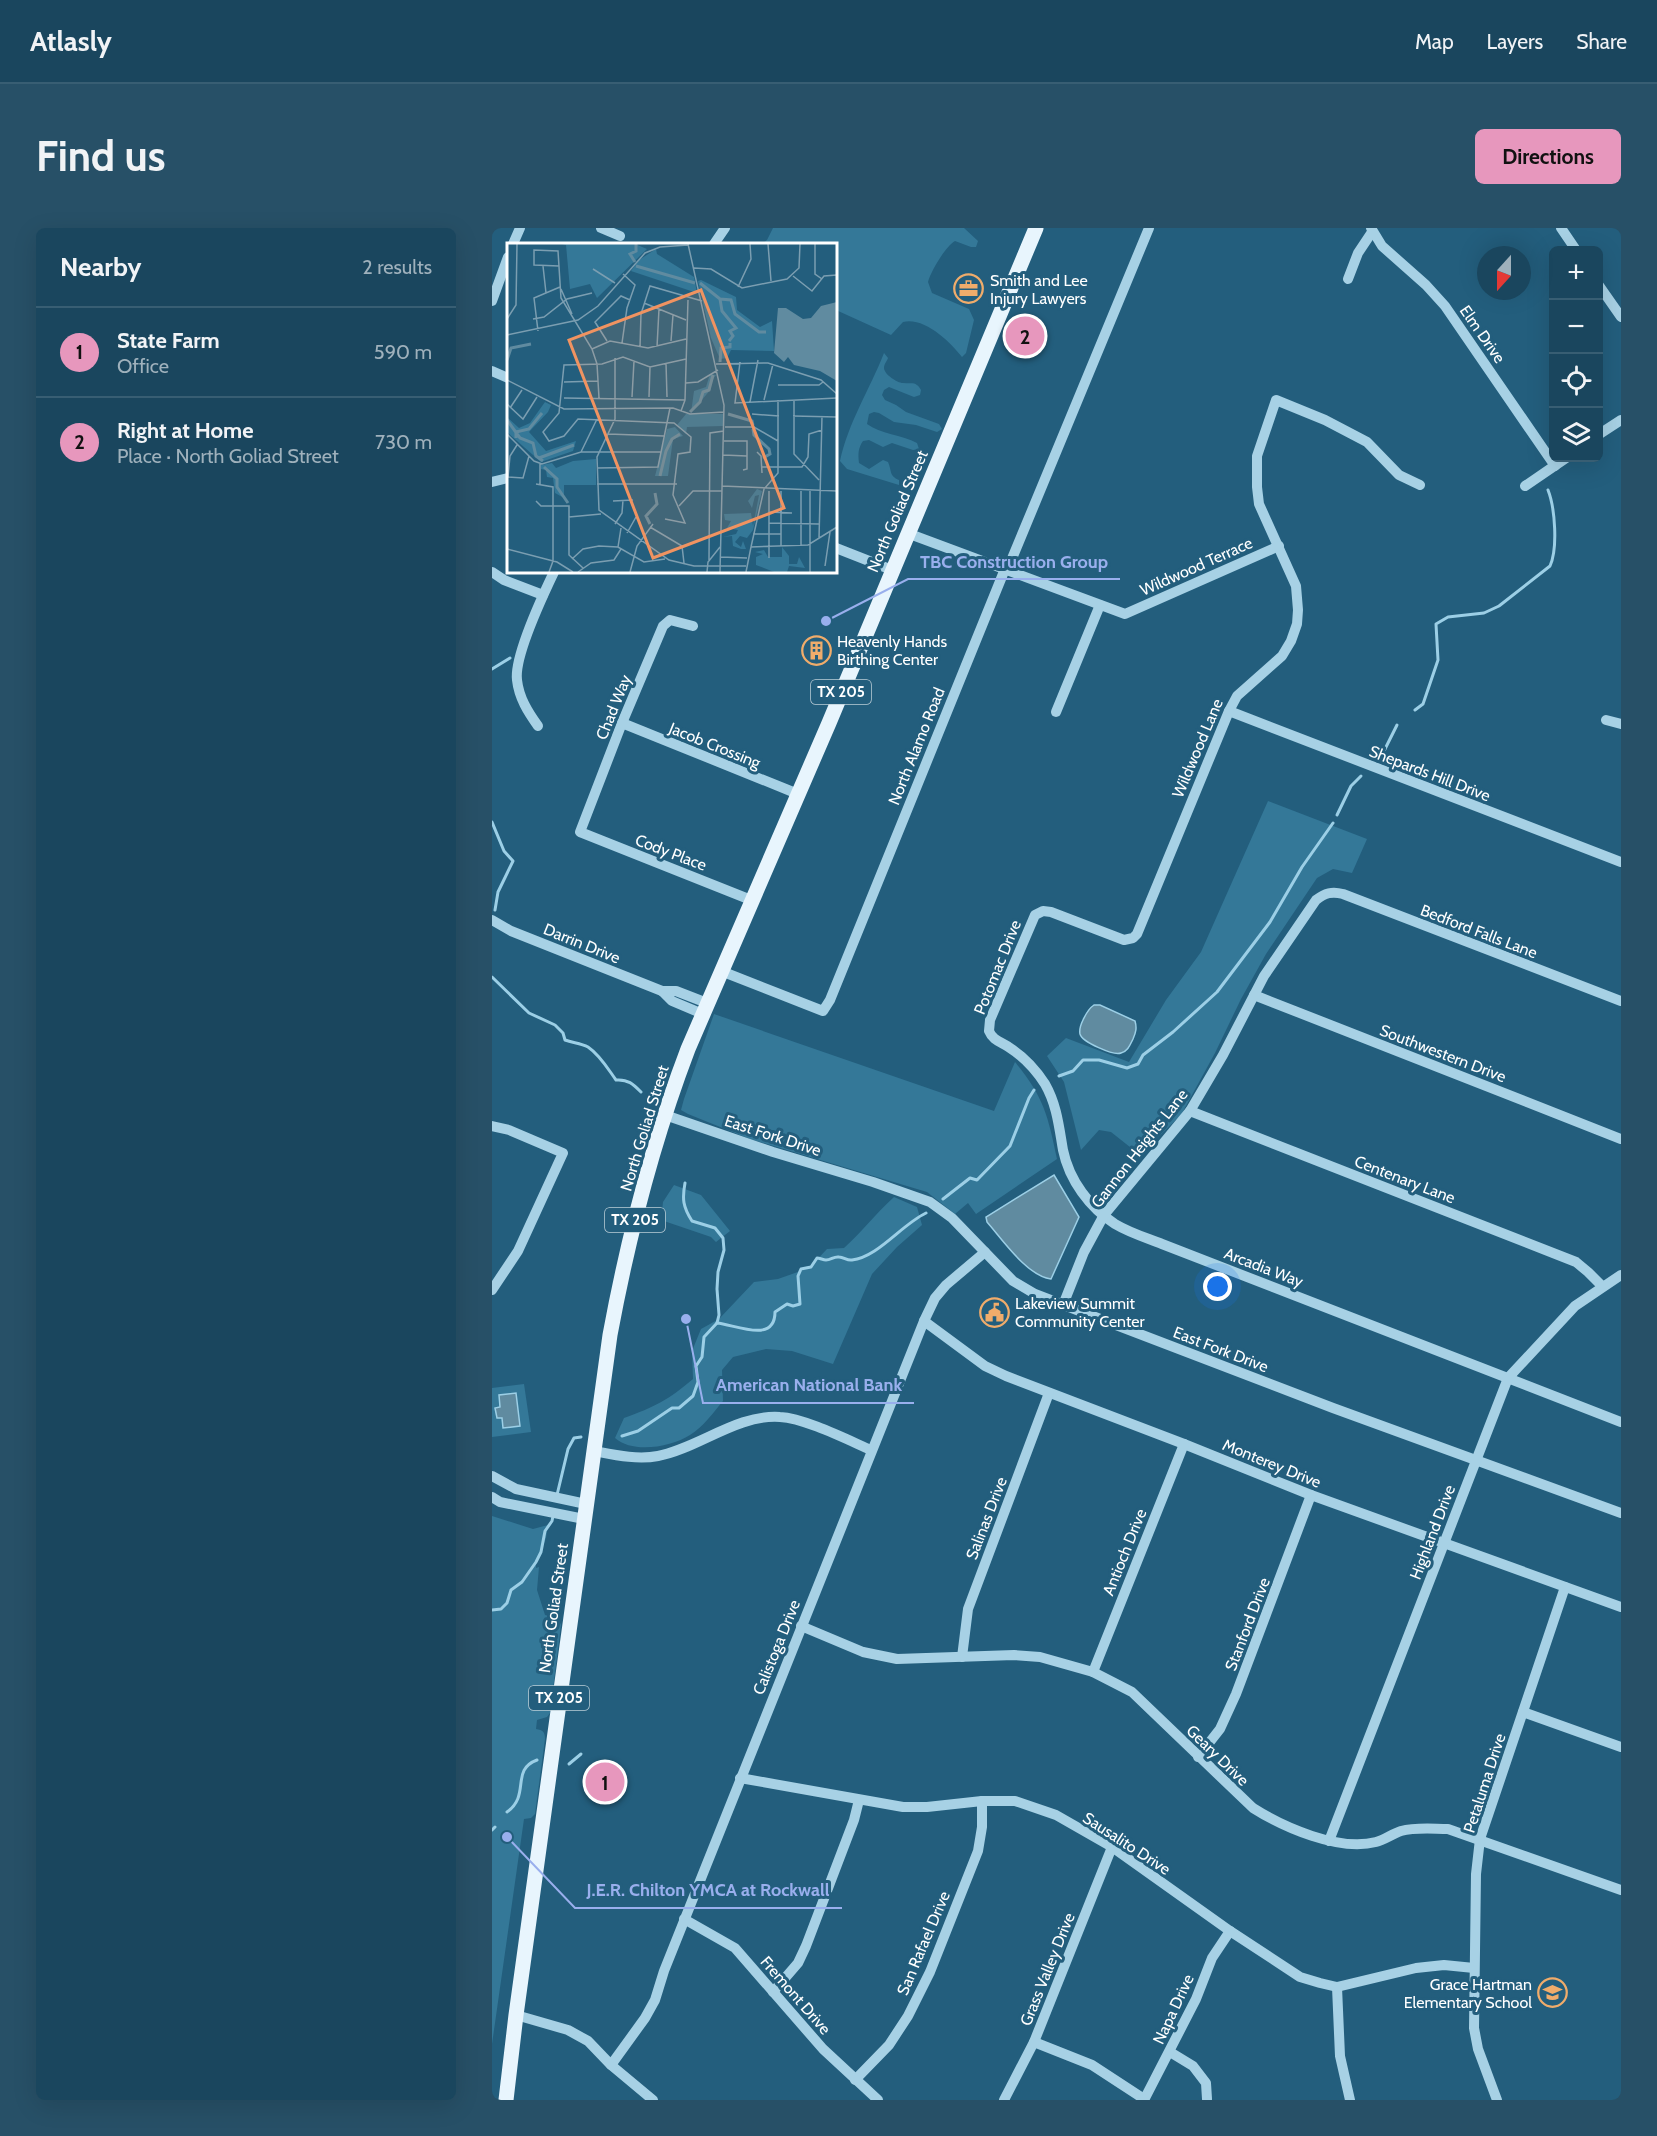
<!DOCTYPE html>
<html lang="en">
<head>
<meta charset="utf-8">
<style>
  body { margin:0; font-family:Cabin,sans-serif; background:#275067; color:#f1f3f6 }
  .controls { position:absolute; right:18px; top:18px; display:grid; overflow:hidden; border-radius:9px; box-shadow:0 6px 24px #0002 }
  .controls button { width:54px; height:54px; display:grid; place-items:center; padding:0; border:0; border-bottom:2px solid #385e73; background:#1a465e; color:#f1f3f6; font:30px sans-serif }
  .compass { position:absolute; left:985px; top:18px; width:54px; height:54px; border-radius:50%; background:#1a465e; box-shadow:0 6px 24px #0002; rotate:201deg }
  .you { position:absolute; left:726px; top:1059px; width:21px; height:21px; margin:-15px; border:4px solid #fff; border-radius:50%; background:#1a73e8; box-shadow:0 0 0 9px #1a73e833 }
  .badge { display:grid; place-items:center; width:39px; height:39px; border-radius:50%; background:#e797bd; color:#111; font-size:20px; font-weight:700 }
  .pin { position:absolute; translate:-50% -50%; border:3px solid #fff; box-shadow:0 2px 6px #0006 }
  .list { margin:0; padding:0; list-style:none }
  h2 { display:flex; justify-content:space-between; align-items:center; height:78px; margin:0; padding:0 24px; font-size:26px }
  h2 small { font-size:20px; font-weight:400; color:#9fb1bc }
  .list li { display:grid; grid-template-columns:39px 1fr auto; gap:18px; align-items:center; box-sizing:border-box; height:90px; padding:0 24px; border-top:2px solid #385e73 }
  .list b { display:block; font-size:22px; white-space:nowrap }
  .list p { margin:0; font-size:20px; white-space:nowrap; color:#9fb1bc }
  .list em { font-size:20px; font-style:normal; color:#9fb1bc }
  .icon { flex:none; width:33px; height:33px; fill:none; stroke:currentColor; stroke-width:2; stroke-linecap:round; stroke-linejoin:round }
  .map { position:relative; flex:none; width:1129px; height:1872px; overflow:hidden; border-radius:9px }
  header { display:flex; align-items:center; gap:36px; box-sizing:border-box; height:84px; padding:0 30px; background:#1a465e; border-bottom:2px solid #385e73 }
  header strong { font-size:28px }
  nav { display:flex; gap:33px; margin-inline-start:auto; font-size:21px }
  .intro { display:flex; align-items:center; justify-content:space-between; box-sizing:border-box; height:144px; padding:0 36px }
  h1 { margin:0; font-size:42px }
  .button { padding:15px 27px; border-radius:9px; background:#e797bd; color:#111; font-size:21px; font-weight:700 }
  main { display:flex; gap:36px; padding:0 36px }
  aside { flex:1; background:#1a465e; border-radius:9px; box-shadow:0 6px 24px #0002 }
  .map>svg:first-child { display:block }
  .green { fill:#347898 }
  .water { fill:#608ba0; stroke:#9ccfe6; stroke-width:1.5 }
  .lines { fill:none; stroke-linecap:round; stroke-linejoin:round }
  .stream { stroke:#9ccfe6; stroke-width:3 }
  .minor { stroke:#a7d1e5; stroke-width:10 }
  .major { stroke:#e8f5fd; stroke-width:15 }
  .labels { text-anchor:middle; stroke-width:6; stroke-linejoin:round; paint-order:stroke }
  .shield { fill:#235e7d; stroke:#bdcfd8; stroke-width:1.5 }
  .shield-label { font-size:15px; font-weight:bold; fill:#fff }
  .poi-label { font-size:16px; fill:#fff; stroke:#235e7d; text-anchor:start }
  .street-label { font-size:16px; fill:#fff; stroke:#235e7d }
  .inset-river { fill:none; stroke:#608ba0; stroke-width:3 }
  .inset-road { fill:none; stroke:#7b9eb1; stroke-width:1.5 }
  .view { fill:#f09361; fill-opacity:0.15; stroke:#f09361; stroke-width:3 }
  .inset-edge { fill:none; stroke:#fff; stroke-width:3 }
  .leader { fill:none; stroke:#99afed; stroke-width:2 }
  .callout-dot { fill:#99afed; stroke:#235e7d; stroke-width:2 }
  .callout-label { font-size:18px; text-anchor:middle; font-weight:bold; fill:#99afed; stroke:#235e7d; stroke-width:6; stroke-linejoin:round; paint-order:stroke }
</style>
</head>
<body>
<header>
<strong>Atlasly</strong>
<nav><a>Map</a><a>Layers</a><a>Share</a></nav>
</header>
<div class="intro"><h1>Find us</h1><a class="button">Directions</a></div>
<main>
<aside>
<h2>Nearby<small>2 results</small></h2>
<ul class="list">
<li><span class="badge">1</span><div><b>State Farm</b><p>Office</p></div><em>590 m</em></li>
<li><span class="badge">2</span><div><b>Right at Home</b><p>Place · North Goliad Street</p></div><em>730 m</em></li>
</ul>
</aside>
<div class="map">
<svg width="1129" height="1872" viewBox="0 0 1129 1872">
  <rect width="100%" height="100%" fill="#235e7d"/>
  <g class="green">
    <path d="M281,0H472L486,13L484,19H479L463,13C453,19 439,43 436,54L440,65L477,81L482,92L474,125L470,129C458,114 433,89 411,94L399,107L344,82V16H270L275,12Z"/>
    <path d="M392,125L396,130C395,133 392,136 392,140C392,146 405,155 411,155C420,156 424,153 429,162L428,167L422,169L397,159L392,162L390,167L393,172L404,177L414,184L447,196L450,201L445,204L424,197L402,194L387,185L382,184L377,186L375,196C388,206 410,207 425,215L427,221L421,222L400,215L391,219L377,212L371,213C366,220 366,226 367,235L377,241L391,232L396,234C400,243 397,248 407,252V257L355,241L348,233C356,195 378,161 392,125Z"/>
    <path d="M776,573L875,611L860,645L841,641L825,650L774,726L749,771L723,825L689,887L648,927L619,904L607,902L589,922L572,854L555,828L574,810L637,834L674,772L709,724Z"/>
    <path d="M222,786L502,883L523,834C552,869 556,888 565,931L484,986L476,975L463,986L435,964L258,911L196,886L189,882L192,871Z"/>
    <path d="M182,957L209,967L238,1003L224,1014L219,1009L169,992L171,974Z"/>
    <path d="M402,969L425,979L430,997L405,1019L380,1046L341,1136L300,1123L274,1121L241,1129L230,1142L231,1173C221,1185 211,1199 198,1207C179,1219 141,1226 123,1210L132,1190C163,1179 176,1172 201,1151L200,1123L209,1101L227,1091L262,1054L286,1051L317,1040L335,1021L352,1020C370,1004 384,985 402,969Z"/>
    <path d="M32,1156L39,1204L0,1209V1160Z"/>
    <path d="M0,1288L41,1301L56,1297L54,1310L44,1337V1340L47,1339L45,1362L53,1387L66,1390L69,1397L58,1485L55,1489L45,1492L44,1501C51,1502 53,1504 53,1511L43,1586L39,1590L32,1591L0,1816Z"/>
  </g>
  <g class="water">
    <path d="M602,777H608L643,793C645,800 644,804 641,811C638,817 636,823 629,825C622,828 590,814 588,806C587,801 589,796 591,792C594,786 596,781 602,777Z"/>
    <path d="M562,947L587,989L559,1051C535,1048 510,1011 495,994L494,989Z"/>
    <path d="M24,1165L28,1198L11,1200L10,1190H5L3,1180L8,1179L7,1167Z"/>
  </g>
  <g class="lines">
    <g class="stream">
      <path d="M0,441L18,430"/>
      <path d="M923,482L931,476L946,432L944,396L956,389L992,385L1007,378L1058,338C1066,320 1063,280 1056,262"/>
      <path d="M890,527L905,497"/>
      <path d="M845,587L859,558L869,548"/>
      <path d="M0,594L12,623L21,633L6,664L3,682"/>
      <path d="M0,749L37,785L63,797L71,805L73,812C81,815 89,815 96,819C108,827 116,841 124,852C136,851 141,856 149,864"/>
      <path d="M567,848L581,843L591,832H607L635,840L646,836L651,827L681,804L725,764L778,694L810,639L841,595"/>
      <path d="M193,955C190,971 191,979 200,993L223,1000L231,1010L232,1022L226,1044L225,1061L227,1087L225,1095"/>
      <path d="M451,971L478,950L485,952L518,918L537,870L542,862"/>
      <path d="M130,1208L146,1203L180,1180H187L201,1168L206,1154L204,1138L210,1129L212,1109L225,1095C244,1097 283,1116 283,1084L295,1076L301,1078L308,1076L306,1048L309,1041L319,1039L325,1030C328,1030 331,1032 334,1032C339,1032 342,1028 347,1029C352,1029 355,1033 360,1032C386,1029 409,997 434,985"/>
      <path d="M65,1267L76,1221L82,1210L89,1209"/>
      <path d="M0,1382L9,1381L15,1375L19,1362L30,1354L44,1334L49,1324L53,1303L60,1293L61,1288"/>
      <path d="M77,1536L89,1526"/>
      <path d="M15,1584C39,1567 18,1542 45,1532"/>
      <path d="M0,1602L3,1599"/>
    </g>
    <g class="minor">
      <path d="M109,0L128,8"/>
      <path d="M879,0L890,18L934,57L953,78L1063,238"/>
      <path d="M1069,0L1084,22"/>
      <path d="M21,16L28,0"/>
      <path d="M222,16L233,0"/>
      <path d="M856,51L866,25L880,4"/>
      <path d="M1106,56L1129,89"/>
      <path d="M0,73L16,29"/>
      <path d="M0,143L16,150"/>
      <path d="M1106,207L1129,192"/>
      <path d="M0,254L16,250"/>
      <path d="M928,257L907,247L875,214L833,192L784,172L765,228V259L767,276L804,358L806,382L805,396L799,413L790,428L745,468L737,483L645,706L641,710L632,712L559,684L551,683L543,687L498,792L497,803C501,813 510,814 518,820C532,829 544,842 553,856C565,877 567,899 571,922C577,952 598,980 623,996C638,1005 655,1010 670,1016L1129,1194"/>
      <path d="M1033,258L1074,230"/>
      <path d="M415,305L633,386L787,318"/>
      <path d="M344,320L400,342"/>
      <path d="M0,344L12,352L51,367"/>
      <path d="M201,398L178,392L171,398L130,495L88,604L259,672"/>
      <path d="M737,483L1129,634"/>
      <path d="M564,484L608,377"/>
      <path d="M1114,492L1129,496"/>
      <path d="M130,495L306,566"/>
      <path d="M46,498C36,484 27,470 25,452C22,429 51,367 62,344"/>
      <path d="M0,692L19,703L170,763H184L215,775"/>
      <path d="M229,743L331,783L338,772L513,341L519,333L657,0"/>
      <path d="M170,763L180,773L211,786"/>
      <path d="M762,767L1129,911"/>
      <path d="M698,883L1084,1034L1096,1044L1110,1058"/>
      <path d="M173,887L281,924L381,954L438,974L460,990L521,1053L543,1066L841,1180L1129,1285"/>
      <path d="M0,898L17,902L71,925L26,1023L0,1062"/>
      <path d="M571,1077L592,1024L612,987L698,883L731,827L772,748L824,672C833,665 840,663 851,666L1129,773"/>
      <path d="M432,1093L493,1138L514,1148L692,1216L819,1267L1129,1379"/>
      <path d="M102,1223C123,1227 145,1232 166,1228C207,1220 245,1186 288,1189C312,1190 356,1212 379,1222"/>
      <path d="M0,1248L24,1261L94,1276"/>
      <path d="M0,1269L8,1274L92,1291"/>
      <path d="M309,1398L371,1424L405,1431L522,1427L548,1429L601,1444L640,1464L761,1580C791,1599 847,1624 884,1614C892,1612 900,1606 909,1603C924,1599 941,1601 956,1601L1129,1662"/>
      <path d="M470,1429L476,1381L557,1165"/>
      <path d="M601,1444L692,1216"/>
      <path d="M1031,1484L1129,1519"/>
      <path d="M706,1529L728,1501L744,1466L819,1267"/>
      <path d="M248,1550L411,1579H435L490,1573H523L564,1587L620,1619L738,1703L808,1749L828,1755L845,1759L924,1740L952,1737L982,1740"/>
      <path d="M837,1613L1016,1150L1083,1078L1129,1047"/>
      <path d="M192,1691L243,1720L331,1821L386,1872"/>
      <path d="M845,1759L848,1828L858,1872"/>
      <path d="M281,1764L306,1735L314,1718L362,1592L367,1572"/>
      <path d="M24,1787L76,1802L96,1813L119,1837L161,1872"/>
      <path d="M542,1814L600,1837L652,1871"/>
      <path d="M678,1824L701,1838L714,1855L715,1871"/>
      <path d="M119,1837L153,1790L163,1772L172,1743L432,1093L443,1070L454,1057L493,1024"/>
      <path d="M363,1852L397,1817L416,1788L438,1744L486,1623L490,1599V1573"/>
      <path d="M512,1872L542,1814L620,1619"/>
      <path d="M652,1872L704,1771L720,1730L738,1703"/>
      <path d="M1005,1872L986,1821L982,1800L984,1646L988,1611L1073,1359"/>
    </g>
    <path class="major" d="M14,1872L24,1787L118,1107C136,1010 161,913 196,821L337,495L544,0"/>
  </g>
  <defs>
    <symbol id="office-ring" viewBox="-11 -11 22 22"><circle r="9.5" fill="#235e7d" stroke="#f0ac6b" stroke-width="1.5"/><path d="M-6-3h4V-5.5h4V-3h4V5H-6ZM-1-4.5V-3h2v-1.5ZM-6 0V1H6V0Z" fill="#f0ac6b"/></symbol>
    <symbol id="building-ring" viewBox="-11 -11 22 22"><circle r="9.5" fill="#235e7d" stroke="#f0ac6b" stroke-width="1.5"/><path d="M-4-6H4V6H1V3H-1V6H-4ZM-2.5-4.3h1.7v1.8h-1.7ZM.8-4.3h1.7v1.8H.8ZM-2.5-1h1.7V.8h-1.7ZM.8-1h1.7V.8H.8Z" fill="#f0ac6b"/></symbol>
    <symbol id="civic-ring" viewBox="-11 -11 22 22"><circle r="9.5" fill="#235e7d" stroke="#f0ac6b" stroke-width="1.5"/><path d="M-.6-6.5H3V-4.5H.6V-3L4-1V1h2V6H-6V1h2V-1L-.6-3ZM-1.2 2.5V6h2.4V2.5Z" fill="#f0ac6b"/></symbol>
    <symbol id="school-ring" viewBox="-11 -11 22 22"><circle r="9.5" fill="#235e7d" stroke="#f0ac6b" stroke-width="1.5"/><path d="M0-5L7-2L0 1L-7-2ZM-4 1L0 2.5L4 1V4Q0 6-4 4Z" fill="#f0ac6b"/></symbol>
  </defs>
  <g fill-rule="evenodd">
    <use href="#office-ring" x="460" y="44" width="33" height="33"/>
    <use href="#building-ring" x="308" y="406" width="33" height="33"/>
    <use href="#civic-ring" x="486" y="1068" width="33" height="33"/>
    <use href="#school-ring" x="1044" y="1748" width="33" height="33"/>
  </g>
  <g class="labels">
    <g class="shield">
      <rect x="319" y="452" width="60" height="24" rx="4.5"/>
      <rect x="113" y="980" width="60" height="24" rx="4.5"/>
      <rect x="37" y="1458" width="60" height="24" rx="4.5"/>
    </g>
    <g class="shield-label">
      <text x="349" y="469">TX 205</text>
      <text x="143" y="997">TX 205</text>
      <text x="67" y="1475">TX 205</text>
    </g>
    <g class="poi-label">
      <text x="498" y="58">Smith and Lee<tspan x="498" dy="18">Injury Lawyers</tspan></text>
      <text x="345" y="419">Heavenly Hands<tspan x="345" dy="18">Birthing Center</tspan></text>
      <text x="523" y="1081">Lakeview Summit<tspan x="523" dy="18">Community Center</tspan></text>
      <text x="1040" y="1762" text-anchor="end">Grace Hartman<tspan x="1040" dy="18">Elementary School</tspan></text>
    </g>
    <g class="street-label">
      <text transform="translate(991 106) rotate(55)" y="6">Elm Drive</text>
      <text transform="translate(405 283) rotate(-67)" y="6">North Goliad Street</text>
      <text transform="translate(704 338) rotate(-24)" y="6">Wildwood Terrace</text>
      <text transform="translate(121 479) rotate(-68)" y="6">Chad Way</text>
      <text transform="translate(223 517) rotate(22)" y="6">Jacob Crossing</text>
      <text transform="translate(424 518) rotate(-68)" y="6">North Alamo Road</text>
      <text transform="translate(705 520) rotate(-67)" y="6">Wildwood Lane</text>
      <text transform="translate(938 545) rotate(21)" y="6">Shepards Hill Drive</text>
      <text transform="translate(179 624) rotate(21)" y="6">Cody Place</text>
      <text transform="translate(987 703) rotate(21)" y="6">Bedford Falls Lane</text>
      <text transform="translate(90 715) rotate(22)" y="6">Darrin Drive</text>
      <text transform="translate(505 739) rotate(-68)" y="6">Potomac Drive</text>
      <text transform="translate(951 825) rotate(21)" y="6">Southwestern Drive</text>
      <text transform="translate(152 900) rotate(-73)" y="6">North Goliad Street</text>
      <text transform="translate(281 907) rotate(18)" y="6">East Fork Drive</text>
      <text transform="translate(647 920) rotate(-52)" y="6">Gannon Heights Lane</text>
      <text transform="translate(913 951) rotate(21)" y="6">Centenary Lane</text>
      <text transform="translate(772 1039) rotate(21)" y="6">Arcadia Way</text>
      <text transform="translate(729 1121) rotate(21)" y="6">East Fork Drive</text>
      <text transform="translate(780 1235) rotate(22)" y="6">Monterey Drive</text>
      <text transform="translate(494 1290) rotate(-69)" y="6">Salinas Drive</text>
      <text transform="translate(940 1304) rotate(-69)" y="6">Highland Drive</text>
      <text transform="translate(632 1324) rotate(-68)" y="6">Antioch Drive</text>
      <text transform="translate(61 1380) rotate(-82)" y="6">North Goliad Street</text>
      <text transform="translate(755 1396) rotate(-69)" y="6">Stanford Drive</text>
      <text transform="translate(284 1419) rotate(-68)" y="6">Calistoga Drive</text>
      <text transform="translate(726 1527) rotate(44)" y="6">Geary Drive</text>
      <text transform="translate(992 1555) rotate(-72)" y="6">Petaluma Drive</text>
      <text transform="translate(635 1615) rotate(33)" y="6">Sausalito Drive</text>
      <text transform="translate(431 1715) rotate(-67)" y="6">San Rafael Drive</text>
      <text transform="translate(555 1741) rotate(-68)" y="6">Grass Valley Drive</text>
      <text transform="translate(304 1767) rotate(49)" y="6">Fremont Drive</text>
      <text transform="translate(681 1781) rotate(-65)" y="6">Napa Drive</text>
    </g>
  </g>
  <g transform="translate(15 15)">
    <rect width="330" height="330" fill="#235e7d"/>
    <path d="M55,1H128L140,6L90,55L83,41L63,46L59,2ZM149,6L150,11L187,34L190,50L124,28L132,17ZM194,37L229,54L230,67L253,84L265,78L267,108L224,107L220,115L213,116L204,95L191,38ZM203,131L209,132L203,140L204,146L184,170L187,148L199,144ZM38,159L44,162L41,169L22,189L39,208L69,198L66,208L34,219L0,189V174L12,185L23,180ZM179,171H216V183L180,184L179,191L170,182ZM168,184L176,193L166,196L161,233H148L160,186ZM89,216V242H57V255L48,250L46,235L40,234L39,227L34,226V222L45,220L49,225L66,218ZM250,246L255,248L246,287L240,295L233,293L228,299L234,304L236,298L239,306H234L226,303L225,293L216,294L229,291L231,287L220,285L224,278L218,277L217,271L244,270L246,283L252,252L248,253L245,265L241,258ZM275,304L282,313V321H290L292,314L298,325L282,323L280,329H267L249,322V314L256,311L248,309L257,307L261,314H275Z" fill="#347898"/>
    <path d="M330,59V138L313,128L287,122L281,114L277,119L267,110L271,65H279L296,76L304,75L314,63Z" fill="#608ba0"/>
    <path class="inset-river" d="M128,19L123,11L129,8V1M129,23L188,40M193,40L213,56L224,57L228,71L252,89H259M213,56L215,68L229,85L223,88L226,93L222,98M0,117L4,105L24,101M213,119L214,105L223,104V100M183,169L193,159L196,149L202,147L206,132M221,171L245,178L246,182M0,177L13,195L26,200L29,213L36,218M246,186L247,192L262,206L263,211L256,215M9,195V189L22,186L35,170M32,215L67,202M37,224L50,236V244L61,260M153,233L159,208L165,196L173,191M143,281L139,273L150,261L148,250"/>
    <path class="inset-road" d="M181,1L217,162L213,329M261,1L264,38M308,1V31L315,36M36,23L39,50M52,23L27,22V7L51,8L54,55L85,106L90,121L92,155M187,25L204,26L235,45L280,36L292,25L293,1M86,26L108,40M286,33L305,48L317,33L330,32M231,44L244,16L243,1M54,46L65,71M137,60L179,77M0,76L9,62L10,1M26,76L37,74L60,56L85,50M31,88L27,55L53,44M0,92L71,77L91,63L138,10L153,4L181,2M100,98L88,79L114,53L123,57M164,98L166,72M115,100L120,65L128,42L116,31M133,104L134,71L143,43L195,58M150,104L152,66M85,106L103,98L141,105L179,96M108,115V176L90,214L92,267L162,317L187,323H239M233,119L228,160L330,155M159,120L160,154M209,121L261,120L314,137L330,151M0,137L57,166L166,165L183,171L217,169M57,139L91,138M179,140L191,139L211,127M271,142H312L316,139M125,154L127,118M142,154L143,124M57,155L178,157M257,157L266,121M287,157V211L312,237M243,159L251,117M0,161L16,176L30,154M3,165L15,147M174,168L178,157L181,57M245,171L272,173M286,173L330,174M218,184H247L271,198M0,191L27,218L35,221L74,209H154M101,191L157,193M217,198H240V226L236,227M74,209L90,176M250,209L254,213L255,230M216,212L240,213M255,224H295L301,214L302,191L315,187M90,225L151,224L163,165M0,234L16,235L22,213M1,234L3,213L10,202M29,241L46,244V318L42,329M33,241V221M90,241H170M215,243L330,248M274,248V303M294,248V303M29,258L34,263H62V312L76,325M106,258L126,257M172,263L186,248H215M262,269L285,270M62,274L94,271M158,276L178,280L166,252L171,211L183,209L184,194L167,180L71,176L57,193L42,198L36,189L52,170L57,122L95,121L116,114L143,124L179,116M262,280L312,281M108,281L115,270L116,257M143,284L175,303L177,320M120,290L129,274M246,291H274M312,296L315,173M111,304L114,285M244,304L257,246L271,230V157M0,306L50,319L66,329M214,314L240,315M262,315V248M65,316L76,306L92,303L111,304L137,319L158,316M202,317L203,190L217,188M318,323L323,289M71,329L84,320L107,317L114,306M123,329L130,303L146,281M200,329L201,319L213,304M239,329L244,304L301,302L330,284M303,329V248"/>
    <path class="view" d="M194,47L277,265L146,315L62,97Z"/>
    <rect width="330" height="330" class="inset-edge"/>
  </g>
  <path class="leader" d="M334 393L416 351H628M194 1091L211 1175H422M15 1609L83 1680H350"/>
  <g class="callout-dot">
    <circle cx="334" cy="393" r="6"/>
    <circle cx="194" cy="1091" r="6"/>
    <circle cx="15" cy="1609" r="6"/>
  </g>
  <g class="callout-label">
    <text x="522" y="340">TBC Construction Group</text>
    <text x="317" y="1163">American National Bank</text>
    <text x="216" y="1668">J.E.R. Chilton YMCA at Rockwall</text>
  </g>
</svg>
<div class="controls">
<button>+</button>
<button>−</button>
<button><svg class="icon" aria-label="locate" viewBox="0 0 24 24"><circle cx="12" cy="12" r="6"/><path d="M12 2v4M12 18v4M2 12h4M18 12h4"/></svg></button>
<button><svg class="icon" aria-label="layers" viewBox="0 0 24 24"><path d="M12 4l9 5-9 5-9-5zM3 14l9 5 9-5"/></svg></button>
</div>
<svg class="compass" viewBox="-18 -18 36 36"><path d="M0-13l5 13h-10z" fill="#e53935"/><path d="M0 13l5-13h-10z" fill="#9fb1bc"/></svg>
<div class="you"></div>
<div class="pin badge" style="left:113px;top:1554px">1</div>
<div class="pin badge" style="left:533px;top:108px">2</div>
</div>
</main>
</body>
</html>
